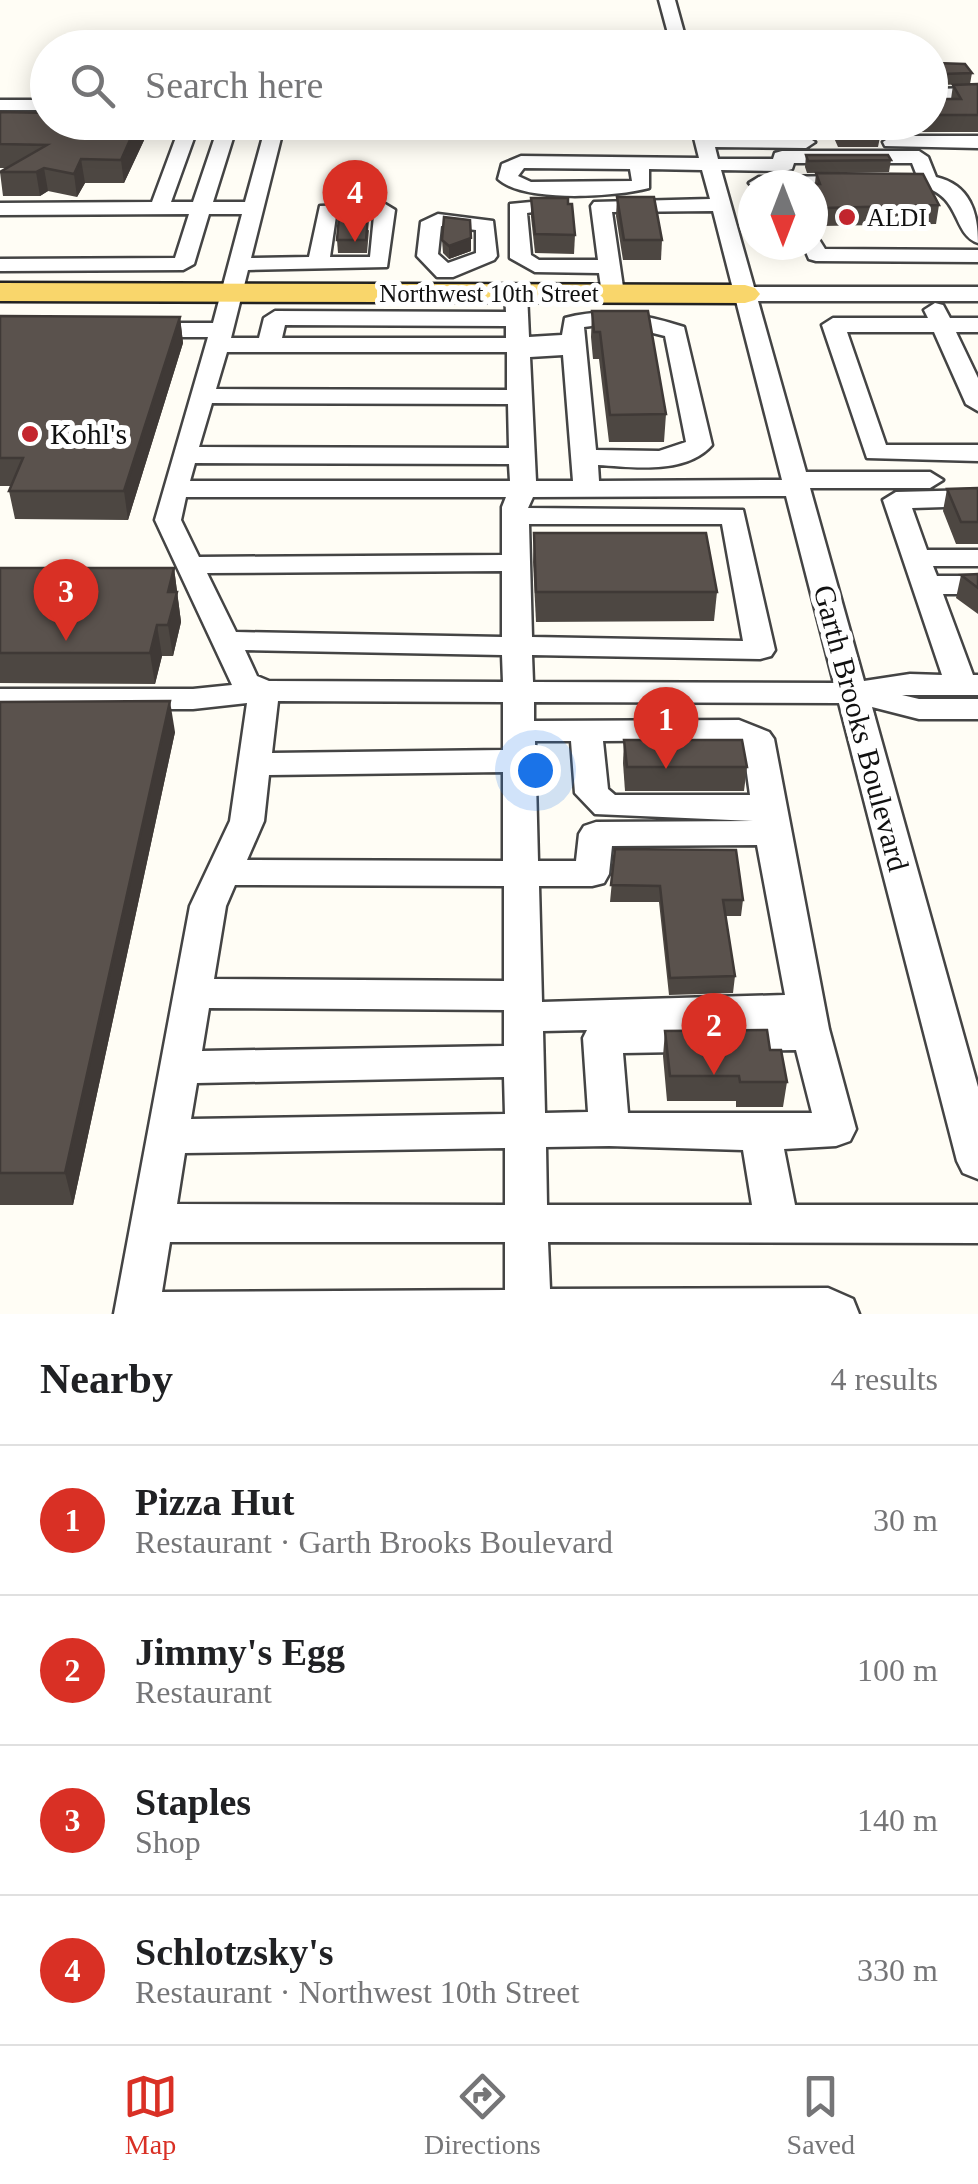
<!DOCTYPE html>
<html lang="en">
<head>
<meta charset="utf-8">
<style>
  body { margin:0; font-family:Georgia,serif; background:#f2f2f2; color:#202124 }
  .compass { position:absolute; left:738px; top:170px; width:90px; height:90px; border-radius:50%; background:#fff; box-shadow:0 5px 25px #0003; rotate:180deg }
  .you { position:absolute; left:535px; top:770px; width:35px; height:35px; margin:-25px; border:8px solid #fff; border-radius:50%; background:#1a73e8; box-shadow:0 0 0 15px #1a73e833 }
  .badge { display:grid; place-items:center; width:65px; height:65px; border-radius:50%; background:#d93025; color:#fff; font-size:32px; font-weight:700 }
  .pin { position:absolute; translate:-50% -82px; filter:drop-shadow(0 2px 5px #0008) }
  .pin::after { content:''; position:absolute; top:52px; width:35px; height:30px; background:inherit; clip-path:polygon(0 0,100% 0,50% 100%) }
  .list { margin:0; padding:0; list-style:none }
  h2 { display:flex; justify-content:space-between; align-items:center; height:130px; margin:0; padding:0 40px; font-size:42px }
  h2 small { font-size:32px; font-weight:400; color:#757577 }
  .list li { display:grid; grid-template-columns:65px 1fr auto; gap:30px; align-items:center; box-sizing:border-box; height:150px; padding:0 40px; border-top:2px solid #e0e0e0 }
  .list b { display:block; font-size:38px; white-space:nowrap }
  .list p { margin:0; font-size:32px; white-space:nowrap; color:#757577 }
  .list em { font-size:32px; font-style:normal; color:#757577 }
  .icon { flex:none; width:55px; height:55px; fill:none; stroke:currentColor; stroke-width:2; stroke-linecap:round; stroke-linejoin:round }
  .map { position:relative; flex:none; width:978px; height:1314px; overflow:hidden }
  .search { position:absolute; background:#fff; box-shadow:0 5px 25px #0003; left:30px; right:30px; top:30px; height:110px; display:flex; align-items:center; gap:25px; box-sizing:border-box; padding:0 35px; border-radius:55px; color:#757577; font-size:38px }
  .sheet { height:730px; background:#fff }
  nav { display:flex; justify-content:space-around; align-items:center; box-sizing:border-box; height:140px; border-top:2px solid #e0e0e0; background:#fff; font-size:28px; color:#757577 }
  nav a { display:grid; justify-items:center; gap:5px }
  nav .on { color:#d93025 }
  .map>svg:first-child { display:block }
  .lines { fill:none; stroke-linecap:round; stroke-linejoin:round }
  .minor-casing { stroke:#444; stroke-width:5 }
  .major-casing { stroke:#222; stroke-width:5 }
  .minor { fill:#fff; fill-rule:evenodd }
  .major { fill:#f9d66b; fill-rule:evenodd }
  .wall { fill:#4d4742 }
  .shaded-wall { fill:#3f3936 }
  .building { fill:#5a524d; stroke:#3f3936; stroke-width:2.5 }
  .poi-dot { fill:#c4262e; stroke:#fff; stroke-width:4 }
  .labels { text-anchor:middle; stroke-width:10; stroke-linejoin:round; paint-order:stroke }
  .far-poi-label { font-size:25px; fill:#111; stroke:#fff; text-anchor:start }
  .far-street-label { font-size:25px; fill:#111; stroke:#fff }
  .poi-label { font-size:30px; fill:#111; stroke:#fff; text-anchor:start }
  .street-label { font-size:30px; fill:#111; stroke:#fff }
</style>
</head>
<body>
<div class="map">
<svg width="978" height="1314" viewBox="0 0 978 1314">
  <rect width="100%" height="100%" fill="#fffdf5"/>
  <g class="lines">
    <defs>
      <g id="minor">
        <path d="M659,0H675L686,40H750L758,45L672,48Z"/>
        <path d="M978,88V98L930,99V89Z"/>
        <rect x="0" y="100" width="48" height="10"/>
        <path d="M99,122L195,123L198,127L171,202H193L220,122H238L213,202H245L267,122H285L251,258L309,257L320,206L385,204L395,210L387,267L248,270L231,338H259L264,318L275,311L506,312L505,293L516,286L527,293L529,337L562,335L565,318C607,307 643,314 684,327L712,445C686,475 632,467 598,465L599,481L782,480L713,211L612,212L623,287L612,293L601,287L599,273L535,272L510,258V204L563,199V207L527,213L531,255L539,260H598L591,206L594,202L710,199L702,170L649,169V188C615,197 524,203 498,179L502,164L521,156L699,158L690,122H708L712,136H806L815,142L806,148L715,147L718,159H773L775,153L782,151H919L928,157L936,177C970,185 978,212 978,243C952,234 962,196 921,186L912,163H794L792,169L785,171L721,170L754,287H978V301H758L806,472H930L943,480L930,488H810L864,681L910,674L942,675L883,500L896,492L978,490V506L912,508L927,550H978V566H933L937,576H978V594H943L973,675H978V695H902L919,699H978V719H919L872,707L978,1087V1179L963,1173L957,1161L839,703L534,702V721L739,720L769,732L774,739L829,1029L856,1129L850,1141L836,1146L784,1149L795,1205H978V1243L548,1242L550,1289L828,1288L853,1299L859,1314H114L190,906L230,821L247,703L193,709H0V689H193L232,685L155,520L208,337H144L133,330L144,323H213L242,214H209L194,264L183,270L0,271V259L175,258L189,214L0,215V203L152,202L178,132H103L94,127ZM524,168L630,169L632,181L531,182L518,176ZM336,216H374L370,257H330ZM285,325L506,326V338H282ZM599,325L625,326L665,336L686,442L659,451L596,450L584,327ZM227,352H507V390L216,389ZM563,355L573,481H536L530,357ZM212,403L508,404L509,448L199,447ZM195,463L509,464L510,481H190ZM786,496L834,683L533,682L532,655L760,659L771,656L775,650L743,510L528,508L533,497ZM186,497H506L502,507V555L199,557L181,520ZM529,524H722L743,641L532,637ZM502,571V637L236,632L207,573ZM245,650L502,655L503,682L269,681L257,676ZM278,701L503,702V750L272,753ZM734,740L743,744L750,795H615L608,789L603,741ZM535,741H571L575,793L595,814L753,821L596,822L584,826L579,834L576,861H538ZM503,772V861L247,860L264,821L269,775ZM757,845L785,995L542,1002L539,886H592L604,883L609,874L612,846ZM235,885L504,886V981L214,979L226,906ZM209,1008L504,1010V1046L202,1051ZM587,1030L583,1038L588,1112L545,1113L543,1031ZM796,1050L812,1113H628L623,1053ZM504,1077L505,1114L191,1119L197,1083ZM609,1146L743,1150L752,1205H547L546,1147ZM505,1148V1205L177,1204L185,1153ZM170,1242H505V1290L162,1292Z"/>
        <path d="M892,136H978V148L885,146L883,142Z"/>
        <path d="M853,176L863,182L860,186L753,187L749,183L759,177Z"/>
        <path d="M438,214L493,221L497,256L494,260L453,277H437L417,256L421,222ZM441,226L476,230V253L448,263L438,254Z"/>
        <path d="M813,239L820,241L825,249L978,250V262L816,261L809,259L803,245H813Z"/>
        <path d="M935,303L943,305L950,318H978V332H956L978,378V411L966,404L934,332H847L886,445H978V461L867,458L822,325L833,318H928L924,310Z"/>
      </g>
      <path id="major" d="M0,283L745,285L755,288L760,294L755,300L745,303L0,301Z"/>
    </defs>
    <use href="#minor" class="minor-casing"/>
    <use href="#major" class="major-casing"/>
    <use href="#minor" class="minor"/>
    <use href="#major" class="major"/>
  </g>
  <g class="wall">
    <path d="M936,63L972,73L970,84L941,85L935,75Z"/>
    <path d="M978,84V132H892L880,137L878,147H838L827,122H930V99H951L953,85Z"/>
    <path d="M0,112L48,122H144L146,136L124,183H85L77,197L48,191L40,196H3L0,172L7,168H0Z"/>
    <path d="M806,155L891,160L889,172L807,173L805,167Z"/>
    <path d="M816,173L939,205L936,224L822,226L813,203Z"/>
    <path d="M617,197L662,240L661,260H623L616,216Z"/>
    <path d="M531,198L575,235L574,254L535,253L531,217Z"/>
    <path d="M369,230L367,253H338L337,240Z"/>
    <path d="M442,240L471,251L449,259L443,253Z"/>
    <path d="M592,311L666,414L664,442H609L599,359H593L591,337Z"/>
    <path d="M0,316L180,317L183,343L128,520L15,519L9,491L11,486H0Z"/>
    <path d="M978,488V544H956L943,511L947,489Z"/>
    <path d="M534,533L717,592L714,621L536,622L533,562Z"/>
    <path d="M0,568H174L181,622L173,656H162L155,684L0,683Z"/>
    <path d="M978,574V614L956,598L961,575Z"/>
    <path d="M0,702L175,732L73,1205H0Z"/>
    <path d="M624,740L747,767L744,791H625L623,763Z"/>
    <path d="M615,849L743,900L741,916H726L735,976L733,993L669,995L659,902H610Z"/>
    <path d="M665,1031L770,1050L787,1082L783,1107H736V1101H667L663,1056Z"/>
  </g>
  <g class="shaded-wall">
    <path d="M138,122H144L146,136L124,183L121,160Z"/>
    <path d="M876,122H893L892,132L880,137L881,130Z"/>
    <path d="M81,159L85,183L77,197L74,174Z"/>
    <path d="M44,168L48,191L40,196L36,172Z"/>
    <path d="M471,238V251L449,259V246Z"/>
    <path d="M180,317L183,343L128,520L124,491Z"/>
    <path d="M174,568L181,622L173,656L168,625V592Z"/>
    <path d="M157,625L162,656L155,684L150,653Z"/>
    <path d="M170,701L175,732L73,1205L65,1173Z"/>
  </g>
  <g class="building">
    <path d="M936,63L965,64L972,73L942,74Z"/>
    <path d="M978,84V115H930V99H961L953,85Z"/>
    <path d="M0,112L48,113V122H138L121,160L81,159L74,174L44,168L36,172H0L47,145L0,144Z"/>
    <path d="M837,122H877L881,130H841Z"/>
    <path d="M806,155H888L891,160L808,161Z"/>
    <path d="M816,173L923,174L939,205L824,208L815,184H820Z"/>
    <path d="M617,197H654L662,240H624Z"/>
    <path d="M531,198H568V204H572L575,235L535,234Z"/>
    <path d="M339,217H368L366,240H337Z"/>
    <path d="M444,217L470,220L471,238L449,246L442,240Z"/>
    <path d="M592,311H648L666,414L610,415L600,332H594Z"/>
    <path d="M0,316L180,317L124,491H9L23,458H0Z"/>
    <path d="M978,488V522H961L947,489Z"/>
    <path d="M534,533H706L717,592H536Z"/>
    <path d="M0,568H174L168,592H177L168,625H157L150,653H0Z"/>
    <path d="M978,574V588L961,575Z"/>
    <path d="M170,701L65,1173H0V702Z"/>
    <path d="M624,740H742L747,767H627Z"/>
    <path d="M615,849L736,850L743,900H723L735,976L670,978L660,886L611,885Z"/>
    <path d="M767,1030L770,1050H781L787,1082H740L739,1076H670L665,1031Z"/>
  </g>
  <g class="poi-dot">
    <circle cx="847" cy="217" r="10"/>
    <circle cx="30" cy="434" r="10"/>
  </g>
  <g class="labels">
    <g class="far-poi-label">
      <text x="867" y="226">ALDI</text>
    </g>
    <g class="far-street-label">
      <text x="489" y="302">Northwest 10th Street</text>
    </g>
    <g class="poi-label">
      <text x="50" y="444">Kohl's</text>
    </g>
    <g class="street-label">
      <text transform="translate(861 728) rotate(75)" y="10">Garth Brooks Boulevard</text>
    </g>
  </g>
</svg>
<svg class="compass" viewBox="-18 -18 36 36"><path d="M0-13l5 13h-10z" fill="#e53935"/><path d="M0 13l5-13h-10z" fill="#757577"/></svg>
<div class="you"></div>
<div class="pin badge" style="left:666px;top:769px">1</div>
<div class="pin badge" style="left:714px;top:1075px">2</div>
<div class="pin badge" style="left:66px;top:641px">3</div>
<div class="pin badge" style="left:355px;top:242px">4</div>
<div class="search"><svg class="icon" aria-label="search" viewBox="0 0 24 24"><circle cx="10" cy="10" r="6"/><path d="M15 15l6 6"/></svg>Search here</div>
</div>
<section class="sheet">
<h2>Nearby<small>4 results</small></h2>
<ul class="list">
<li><span class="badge">1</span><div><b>Pizza Hut</b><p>Restaurant · Garth Brooks Boulevard</p></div><em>30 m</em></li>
<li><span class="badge">2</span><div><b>Jimmy's Egg</b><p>Restaurant</p></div><em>100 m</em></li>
<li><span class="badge">3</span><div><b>Staples</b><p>Shop</p></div><em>140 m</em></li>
<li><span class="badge">4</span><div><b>Schlotzsky's</b><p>Restaurant · Northwest 10th Street</p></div><em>330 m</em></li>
</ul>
</section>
<nav>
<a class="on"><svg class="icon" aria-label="map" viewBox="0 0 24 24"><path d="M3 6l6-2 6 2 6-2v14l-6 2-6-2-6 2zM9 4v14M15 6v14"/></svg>Map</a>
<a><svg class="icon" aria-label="directions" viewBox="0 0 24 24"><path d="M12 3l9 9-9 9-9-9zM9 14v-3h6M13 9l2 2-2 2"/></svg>Directions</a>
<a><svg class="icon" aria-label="saved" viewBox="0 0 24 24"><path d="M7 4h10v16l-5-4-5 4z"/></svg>Saved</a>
</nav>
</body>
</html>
